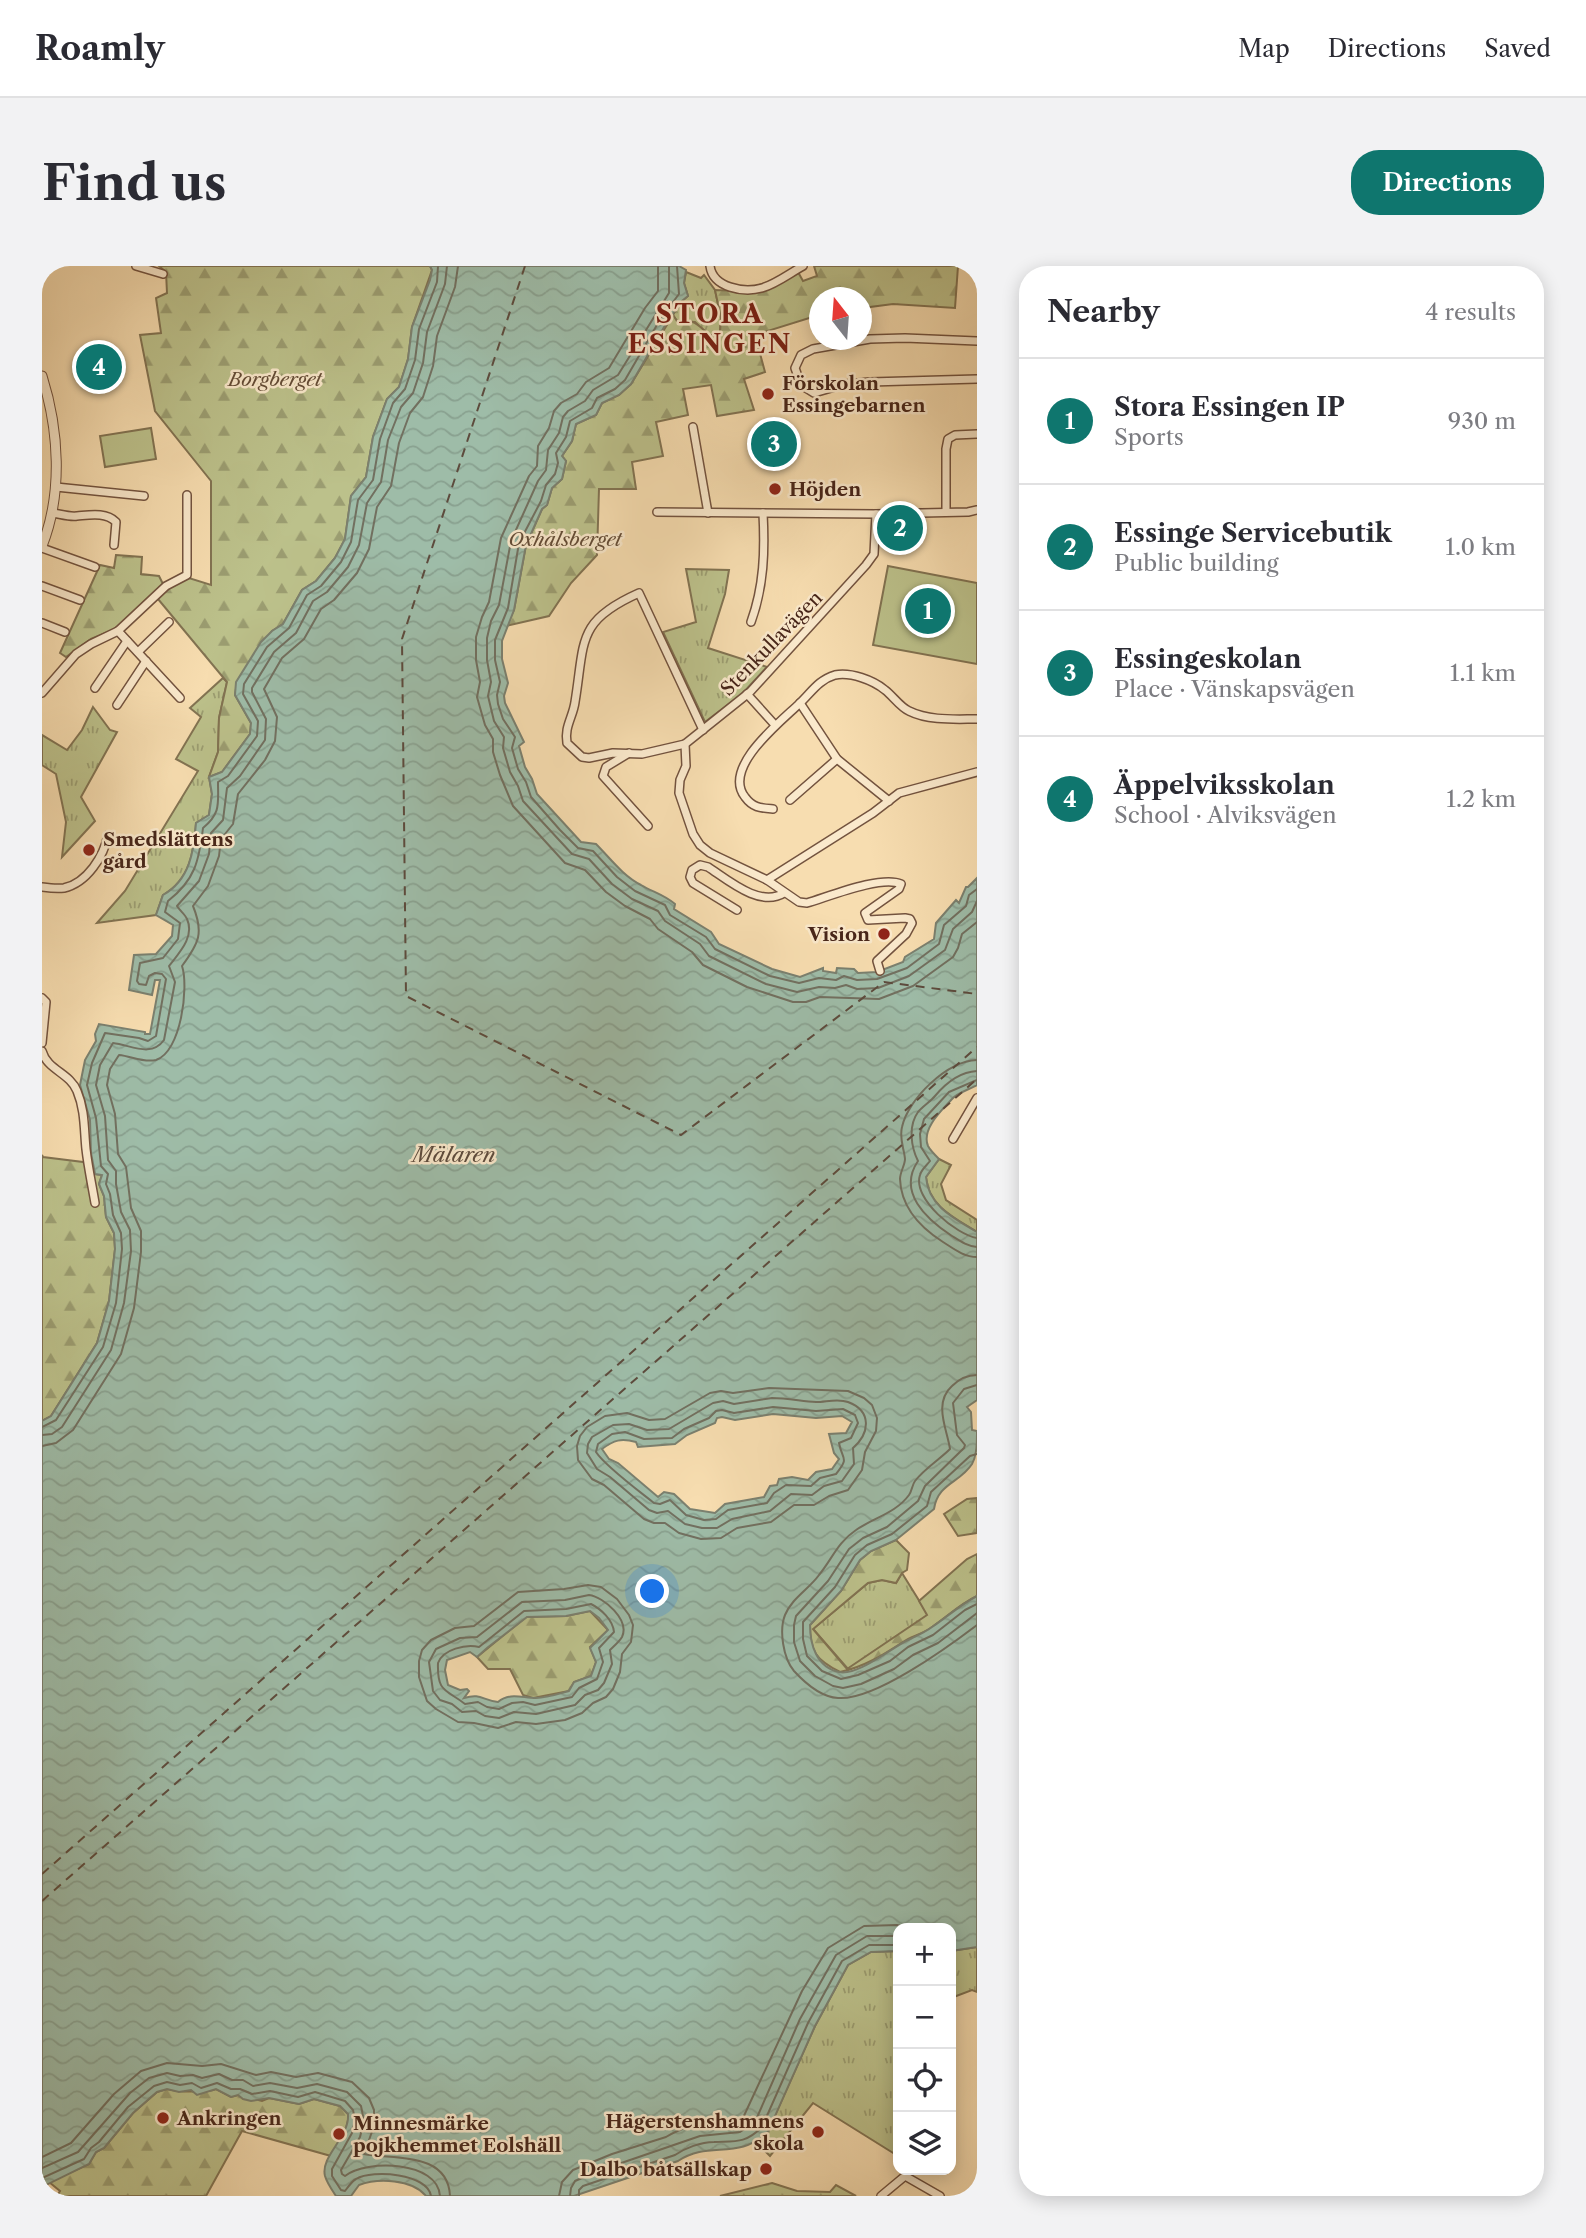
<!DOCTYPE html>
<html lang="en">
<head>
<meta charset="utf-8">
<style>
  body { margin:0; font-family:"Libre Caslon Text",serif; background:#f2f2f3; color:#2b2b33 }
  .controls { position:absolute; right:21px; bottom:21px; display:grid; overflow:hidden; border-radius:14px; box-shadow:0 4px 18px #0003 }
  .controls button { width:63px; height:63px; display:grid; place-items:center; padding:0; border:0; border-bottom:2px solid #e1e1e2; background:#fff; color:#2b2b33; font:35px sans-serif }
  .compass { position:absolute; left:767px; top:21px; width:63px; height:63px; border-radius:50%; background:#fff; box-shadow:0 4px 18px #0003; rotate:343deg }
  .you { position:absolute; left:611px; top:1326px; width:24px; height:24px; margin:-18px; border:5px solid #fff; border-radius:50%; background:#1a73e8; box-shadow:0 0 0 10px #1a73e833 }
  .badge { display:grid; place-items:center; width:46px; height:46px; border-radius:50%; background:#0f766e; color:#fff; font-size:23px; font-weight:700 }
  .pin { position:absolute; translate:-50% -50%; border:4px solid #fff; box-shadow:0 2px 7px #0006 }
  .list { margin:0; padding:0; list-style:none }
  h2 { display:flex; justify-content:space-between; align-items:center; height:91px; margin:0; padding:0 28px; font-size:30px }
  h2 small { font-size:23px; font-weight:400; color:#7c7c81 }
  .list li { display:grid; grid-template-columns:46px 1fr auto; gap:21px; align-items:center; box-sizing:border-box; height:126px; padding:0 28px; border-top:2px solid #e1e1e2 }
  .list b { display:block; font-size:26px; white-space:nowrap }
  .list p { margin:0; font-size:23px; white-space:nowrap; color:#7c7c81 }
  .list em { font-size:23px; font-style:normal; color:#7c7c81 }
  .icon { flex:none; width:38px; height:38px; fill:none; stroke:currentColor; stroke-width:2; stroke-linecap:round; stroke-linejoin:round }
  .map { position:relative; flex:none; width:935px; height:1930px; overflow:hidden; border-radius:28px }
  header { display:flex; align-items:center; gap:42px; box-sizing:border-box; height:98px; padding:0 35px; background:#fff; border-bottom:2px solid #e1e1e2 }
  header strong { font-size:33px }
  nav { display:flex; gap:38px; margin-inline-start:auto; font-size:24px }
  .intro { display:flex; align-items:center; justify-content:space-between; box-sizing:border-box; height:168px; padding:0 42px }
  h1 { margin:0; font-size:49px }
  .button { padding:18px 32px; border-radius:28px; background:#0f766e; color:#fff; font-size:24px; font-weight:700 }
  main { display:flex; gap:42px; padding:0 42px }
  aside { flex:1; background:#fff; border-radius:28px; box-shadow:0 4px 18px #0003 }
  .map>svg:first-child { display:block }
  .grass { fill:url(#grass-tufts); stroke:#827352; stroke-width:2 }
  .forest { fill:url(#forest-firs); stroke:#827352; stroke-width:2 }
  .pitch { fill:#bcc18b; stroke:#827352; stroke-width:2 }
  .water { fill:url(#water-waves); stroke:#7b806f; stroke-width:2; fill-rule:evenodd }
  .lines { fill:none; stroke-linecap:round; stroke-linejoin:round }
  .shore { stroke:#727060; stroke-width:2 }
  .ferry { stroke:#5d4b3d; stroke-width:2; stroke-dasharray:9 7; stroke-linecap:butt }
  .minor-casing { stroke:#73533f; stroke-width:10 }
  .tertiary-casing { stroke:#73533f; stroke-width:11 }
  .minor { stroke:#fae9cc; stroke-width:7 }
  .tertiary { stroke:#fae9cc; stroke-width:9 }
  .poi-dot { fill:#8f2418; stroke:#fae9cc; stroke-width:2.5 }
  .labels { text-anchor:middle; stroke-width:5; stroke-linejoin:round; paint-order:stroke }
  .park-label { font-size:19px; font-style:italic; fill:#644c36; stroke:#fae9cc }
  .poi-label { font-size:19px; font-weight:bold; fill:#472519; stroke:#fae9cc; text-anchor:start }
  .street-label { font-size:19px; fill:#472519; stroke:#fae9cc }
  .water-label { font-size:21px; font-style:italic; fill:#5d4b3d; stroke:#fae9cc }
  .district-label { font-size:26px; font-weight:bold; letter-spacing:2px; fill:#7a1f14; stroke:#fae9cc }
</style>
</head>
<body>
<header>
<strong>Roamly</strong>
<nav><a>Map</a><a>Directions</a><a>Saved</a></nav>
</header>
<div class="intro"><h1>Find us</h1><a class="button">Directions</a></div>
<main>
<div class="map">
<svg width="935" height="1930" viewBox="0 0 935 1930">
  <defs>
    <pattern id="grass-tufts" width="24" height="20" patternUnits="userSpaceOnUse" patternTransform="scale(1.75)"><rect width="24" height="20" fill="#bcc18b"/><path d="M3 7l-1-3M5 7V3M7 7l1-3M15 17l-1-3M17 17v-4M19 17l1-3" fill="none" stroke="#9b9d71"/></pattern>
    <pattern id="forest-firs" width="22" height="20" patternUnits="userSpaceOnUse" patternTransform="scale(1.75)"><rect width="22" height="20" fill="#bcc18b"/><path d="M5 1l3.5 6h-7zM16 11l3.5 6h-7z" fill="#9b9d71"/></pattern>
    <pattern id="water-waves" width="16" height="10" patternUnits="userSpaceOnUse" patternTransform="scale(1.75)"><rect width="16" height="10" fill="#9ebca8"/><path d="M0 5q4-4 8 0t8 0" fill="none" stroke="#89a190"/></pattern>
  </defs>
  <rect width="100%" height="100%" fill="#f7ddb0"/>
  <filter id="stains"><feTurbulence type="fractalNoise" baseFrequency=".00286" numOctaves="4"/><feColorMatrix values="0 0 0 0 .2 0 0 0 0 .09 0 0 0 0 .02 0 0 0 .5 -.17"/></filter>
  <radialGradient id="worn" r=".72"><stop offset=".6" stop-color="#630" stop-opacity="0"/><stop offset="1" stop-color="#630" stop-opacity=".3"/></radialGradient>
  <g class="grass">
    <path d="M644,6L659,12L662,9L673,24L679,52L678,66L668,70L653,56L635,55L631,49L640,35L646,30L642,17Z"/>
    <path d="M644,303L687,304L683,328L666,382L725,401L700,428L663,456L621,366L654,356Z"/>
    <path d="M181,412L185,416L177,452L176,486L167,511L170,528L167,549L154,557C152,585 148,614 121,629L114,649L55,657L83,625L156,505L134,493L159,451L148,442Z"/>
    <path d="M51,441L68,464L75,466L39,531L53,555L20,591L24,556L14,508L0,499V469L25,484L40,464Z"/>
    <path d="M897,893L909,899L899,918L904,934L935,954V966C913,952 886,940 884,911Z"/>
    <path d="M860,1307L886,1349L806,1403L771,1363L826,1317L840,1314L854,1317Z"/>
    <path d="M935,1681V1726L930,1724L909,1732V1685Z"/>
    <path d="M856,1685V1890L771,1837L728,1890L714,1876L726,1865L773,1760L806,1699L829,1686Z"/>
  </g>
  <g class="forest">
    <path d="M117,0H388L390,4L370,61L366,93L357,121L345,133L331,171L324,211L309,230L303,273L293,292L274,315L260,324L241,358L230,365L195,416L193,429L209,457L208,468L180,506L167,511L176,486L177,452L185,416L116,333L127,322L147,312L169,319V215L113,145L98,69L119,67L114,32L125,27L124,6Z"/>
    <path d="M772,0H916L913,42L851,38L820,42V32H778L777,49L713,69L723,106L702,113L712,144L675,150L669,119L641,123L646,149L614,156L621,190L590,196L594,223H557L555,289L529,317L507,350L464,360L472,344L484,279L500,243L505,239L510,222L520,213L524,195L520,190L530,175L534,158L554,149L560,137L577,129L589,118L631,49L635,55C650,51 658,60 668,70L678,66L679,52L673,24L699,25L756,6L761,15L775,10Z"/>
    <path d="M74,289L100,291L99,308L117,310L121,318L73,363L49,373L24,391L18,387L58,299L72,302Z"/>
    <path d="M0,889L1,891L41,896L53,908L60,909L57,918L62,930L64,951L72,967L73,983L67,1035L55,1077L9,1150L0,1155Z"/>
    <path d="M935,1232V1267L916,1270L902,1248L925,1233Z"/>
    <path d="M854,1274L867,1287L865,1304L860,1307L854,1317L840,1314L826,1317L771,1363L805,1403L885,1349L877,1335L925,1293L935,1288V1330C918,1338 906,1350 890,1361C881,1368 870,1370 861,1376C841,1389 822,1401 798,1406C774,1394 768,1386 768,1359L799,1325L818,1294L829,1285Z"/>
    <path d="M548,1345L566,1364L548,1381L554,1396L549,1410L532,1416L527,1425L491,1432L481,1429L468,1403H446L435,1391L484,1351L524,1350Z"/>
    <path d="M125,1823C136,1826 164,1827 174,1823L189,1831L196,1829L220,1835L227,1832L257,1838L272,1833L298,1840L306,1848V1854L304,1863L289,1890L200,1865L164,1930H15L18,1925L7,1916L47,1898L54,1886L62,1882L91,1847L115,1826Z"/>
    <path d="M730,1917L755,1925L788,1926L794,1919L814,1930H678Z"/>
  </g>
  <g class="pitch">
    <path d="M109,162L114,193L63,201L58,170Z"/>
    <path d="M846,300L935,317V398L831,379Z"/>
  </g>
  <path class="water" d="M388,0H637L644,4L642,17L646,30L640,35L625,56L589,118L577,129L560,137L554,149L534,158L530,175L520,190L524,195L520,213L510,222L505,239L500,243L484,279L472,344L460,375V393L466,417L462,430L463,437L482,476L477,480L483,501L490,513L495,528L539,576L554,578C568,592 581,610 599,619C611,626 623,629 633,638L632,643L669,666L677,678L730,703L758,711L781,702V705L794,707L795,702L812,703L816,707L835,706L861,696L863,691L892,673L894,657L914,634L917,637L924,621H926L935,612V819C928,823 915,827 910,833C900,844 879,863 886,880C888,884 894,890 897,893L884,911C886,940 913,953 935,966V1134L925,1141L929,1146L930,1164L935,1165C935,1176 935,1189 930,1198C918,1217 896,1217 892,1243L854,1274L829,1285L818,1294L799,1325L768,1359C768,1378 774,1401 797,1406C816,1410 849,1382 866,1374C874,1370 882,1367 890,1361C905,1351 918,1339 935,1330V1681L909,1685V1662H856V1685L829,1686L806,1699L773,1760L726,1866C695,1895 668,1874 636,1895L532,1930H384C370,1913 336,1912 317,1919L309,1930H294C290,1924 285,1917 283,1910C278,1890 308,1871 306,1848L298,1840L272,1833L257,1838L227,1832L209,1835L201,1833L196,1829L189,1831L174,1823L155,1829L149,1824L137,1826L125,1823L115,1826L91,1847L62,1882L54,1886L47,1898L0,1921V1155L9,1150L55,1077L67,1035L73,983L72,967L64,951L62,930L57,918L60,909L53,908L49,887L48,854L38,819L43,794L54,775L53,768L57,758L103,766V768H108L118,714H113L110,729L87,724L92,689L114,688L130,670L131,659L114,649L121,629C148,614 152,585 154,557L167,549L170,528L167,511L180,506L208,468L209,457L193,429L194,416L219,376L230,365L241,358L260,324L274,315L293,292L303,273L309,230L324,211L331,171L345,133L357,121L366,93L370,61L388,14L390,4ZM731,1148L774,1152L800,1150L810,1156L804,1167L787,1168L792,1187L797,1193L790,1203L774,1206L766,1214L750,1211L737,1213L735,1219L728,1220L722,1231L683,1238L673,1247L648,1243L632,1228L622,1226L616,1231L576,1197L567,1193L560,1183C572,1174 579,1172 594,1176L596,1181L633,1178L645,1169L673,1157L675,1152L680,1151L693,1154ZM548,1345L557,1352L566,1364L548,1382L554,1396L549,1410L532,1416L527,1425C516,1428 505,1432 494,1432C480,1432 468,1426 456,1436C440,1434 439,1427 422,1432L427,1425L425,1423L418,1424L406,1419L403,1404L405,1394L428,1386L435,1391L445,1382L485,1351L524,1350Z"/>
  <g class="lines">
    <g class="shore">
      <path d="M616,0V25L603,42L567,102L544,116L535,128L519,137L512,145L507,162L496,180L495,200L487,210L459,272L447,336L440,351L434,371V394L438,416L435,431L443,459L451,473V486L458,509L471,540L523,597L543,604L564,626L583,640L608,653L616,663L650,686L661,699L705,721L751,736H764L778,731L837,733L871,720L911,691L916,682L920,668L935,656"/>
      <path d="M627,0V27L576,109L551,124L543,135L526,145L521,151L517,167L506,184L504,204L496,215L469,275L457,339L449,355L445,372V394L449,416L446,430L452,455L462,471L461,482L468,506L476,520L481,535L530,588L547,593L570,618L590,633L616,645L623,655L658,678L667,690L724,718L755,726L777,721L793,722L804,719L815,723L836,722L867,710L903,684L911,663L930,646L935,635"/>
      <path d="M635,0L637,28L619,52L583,114L573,123L555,132L550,142L528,155L524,171L514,187L516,197L513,208L504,219L499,235L477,277L466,342L453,374V394L458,416L455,429L456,438L461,453L473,471L470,482L476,503L484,516L489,531L518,564L536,582L551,585L575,611L593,625L623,639L628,649L664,671L673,683L728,710L757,717L777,712L794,714L802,710L815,714L835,713L865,702L897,678L902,659L924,640L927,629L935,623"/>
      <path d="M935,794C905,795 866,833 860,861C857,873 862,882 863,893C863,899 858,906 858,913C859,941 879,962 901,976C912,983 922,991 935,991"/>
      <path d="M935,805C917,806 903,818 893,830C888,836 881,840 876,846C866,860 869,881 876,895C855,926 884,953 910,970C918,975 925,980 935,981"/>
      <path d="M935,814L907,826L882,853L878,868L879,881L888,895C885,899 879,904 878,909C870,933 915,969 935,972"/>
      <path d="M935,1109C925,1109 917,1113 910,1120C891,1137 905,1163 908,1183C897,1194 883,1202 873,1215C870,1219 870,1225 867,1229C854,1247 831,1252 814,1264C796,1276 790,1293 777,1309C767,1323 750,1332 743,1349C737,1364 741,1392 752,1405C763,1417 779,1431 796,1432C832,1435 906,1381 935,1359"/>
      <path d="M935,1119L922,1123L911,1137L915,1169L923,1179L922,1182L883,1220L876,1235L845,1261L821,1272L807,1283L786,1315L754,1350L752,1359V1376L758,1395L773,1410L791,1420L801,1422L819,1418L852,1403L871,1389L896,1377L935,1347"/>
      <path d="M727,1122L806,1125L822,1132L830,1139L835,1152L834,1165L823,1186L820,1204L806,1224L787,1230L772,1239H752L729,1256L695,1262L679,1272L659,1273L637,1267L623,1257H612L602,1253L562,1219L550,1213L536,1194L535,1180L538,1170L545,1161L563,1150L585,1147L607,1154L623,1153L668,1127L679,1125L691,1127Z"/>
      <path d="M730,1132C745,1132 759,1135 774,1136C784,1136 796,1132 806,1136C830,1145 828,1167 811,1182L812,1198L800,1215L782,1220L770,1229L749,1228L728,1245L690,1253L675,1262H660L643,1258L626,1245L615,1247L607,1244L568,1211L555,1203L545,1187L546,1178L550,1171L571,1159L587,1158L605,1164L627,1163L671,1137L681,1135L692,1138Z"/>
      <path d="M731,1141L774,1145L801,1143L813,1149L816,1157L809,1172L797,1177C800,1194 808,1191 794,1208L778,1212L769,1220L744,1219L732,1227L725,1237L686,1244L674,1253L662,1254L644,1249L628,1234L618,1238L612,1237C597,1225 563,1200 554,1186L556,1178L570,1168L583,1166L602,1173L630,1172L642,1163L667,1152L674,1145L680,1144L692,1147Z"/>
      <path d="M0,1161L14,1154L61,1081L74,1037L80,983L79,967L71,949L68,928L64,918L66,908L59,900L54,852L45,819L50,797L63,767L97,772L106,775L114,770L124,713L120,708L113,707L107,710L104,719L97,718L95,715L98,697L121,692L136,673L138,657L123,646L126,635C153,614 157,595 161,562C179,547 176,538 176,516L186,510L215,470L216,455L201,428L202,418L225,381L247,362L265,329L279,320L299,296L309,276L316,234L331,214L338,173L351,137L363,123L373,94L377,63L395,16L396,0"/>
      <path d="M0,1169L10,1168L20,1161L69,1084L82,1037L89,985L88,964L79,946L74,918V905L66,894L63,850L54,819L58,799L71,777C89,779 109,792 122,774L133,716L127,700C137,687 153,671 145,653C143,648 138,645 135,640L157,615L167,588L169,567L181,554L185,522L198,510L223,474L224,453L210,426V422L232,386L254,367L271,335L285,326L306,301L317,279L325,237L339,216L346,174L359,141L371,127L381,97L385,66L403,18L405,0"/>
      <path d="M0,1180L14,1177L31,1164L79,1088L92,1042L99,986V965L89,942L84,901L76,888L73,848L65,819L68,803L77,789C89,790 101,797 114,794C139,786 147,721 140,700C157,677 162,667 151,640L166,620L177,590L179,573L191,558L196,528L223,494L233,475L235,451L222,423L240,392L262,373L279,343L292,334L315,307L327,283L335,241L349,220L357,177L368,147L381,131L391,100L395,70L413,21L416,0"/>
      <path d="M935,1188L928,1190L889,1226L885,1240L850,1268L825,1279L813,1289L793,1321L761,1356V1373L765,1390L780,1405L799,1413L816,1409L848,1395L866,1381L891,1369L923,1344L935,1338"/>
      <path d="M546,1319L559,1321L575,1333L587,1349L591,1359L589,1376L580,1388L578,1406L571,1423L564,1431L551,1437L540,1447L523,1454L494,1458L474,1456L456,1462L432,1457L416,1456L394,1443L385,1435L377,1411V1395L380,1384L389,1374L413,1362L432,1360L476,1326L522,1323Z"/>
      <path d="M547,1329C562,1331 588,1354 580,1371C577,1376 572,1380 568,1384L570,1398L562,1417L556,1424L543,1429L533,1439L494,1448L472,1446L457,1452L443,1450L434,1445L420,1446L410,1438L398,1434L391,1425L387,1396L394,1383L418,1372L435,1371L480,1336L523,1334Z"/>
      <path d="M549,1338C559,1343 571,1354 572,1366L557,1382L561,1396L555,1413L537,1422L530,1431L493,1439L481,1436L470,1437L457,1443L445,1441L436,1436L423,1438C404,1423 395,1427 396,1397C401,1383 424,1378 437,1381L482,1345L524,1343Z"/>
      <path d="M0,1891L29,1877L72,1828L99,1805L125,1797L160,1800L179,1798L214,1809L229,1806L254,1811L276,1807L310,1816L327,1832L332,1844V1860L322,1888C351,1894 406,1885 408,1930"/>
      <path d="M0,1902L36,1886L88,1827L107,1812L125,1807L138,1810L151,1809L160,1812L177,1808L190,1814H201L211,1820L228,1817L255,1822L275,1818L305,1826L319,1840L322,1855L318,1871L299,1904L300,1908L303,1910C325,1893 396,1895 398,1930"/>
      <path d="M0,1912L42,1893L49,1882L57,1876L86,1841L112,1820L125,1816L138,1819L150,1817L159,1822L175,1817L189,1823H198L210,1828L228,1825L256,1831L273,1826L303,1835L311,1844L313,1854L310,1867L290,1903V1910L299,1924L303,1925C306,1921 310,1915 314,1913C331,1903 386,1908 389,1930"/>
      <path d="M517,1930L520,1916L531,1904L570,1888L624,1871C637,1863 657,1856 672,1856C683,1856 691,1857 700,1854L760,1725L786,1682L822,1660L855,1659L867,1662"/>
      <path d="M528,1930L529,1922L533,1915L556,1905L658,1870L698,1866L713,1856L758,1753L794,1689L825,1670H856"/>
      <path d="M537,1930V1924L541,1920L633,1889C643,1882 659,1876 672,1876C693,1875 703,1878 720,1861L766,1757L800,1695L827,1679H856"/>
    </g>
    <g class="ferry">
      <path d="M483,0L360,373L364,730L639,869L842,716L935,728"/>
      <path d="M0,1608L935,781"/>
      <path d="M0,1635L935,813"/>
    </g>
    <defs>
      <g id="minor">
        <path d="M94,0L121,8"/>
        <path d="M668,0C671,22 702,27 720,22C734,18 748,7 761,0"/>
        <path d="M935,75L863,72L828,73L771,83L759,89L753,102L759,119L772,127L803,118L828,116L935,113"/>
        <path d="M651,161L666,247"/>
        <path d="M14,221L102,230"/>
        <path d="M615,246L834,248L926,246L935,244"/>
        <path d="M904,246V183L906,173L913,169L935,168"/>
        <path d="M11,247C18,248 27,251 35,250C48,249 64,246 74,256L72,279"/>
        <path d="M834,248L832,288L824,299L708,426L643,478L644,500L638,514L637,527L651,568L658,579L668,587L725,614L831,547L857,527L935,506"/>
        <path d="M0,282L53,301"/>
        <path d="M0,320L38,334"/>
        <path d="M709,356C722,320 723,285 721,247"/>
        <path d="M0,357L23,366"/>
        <path d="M76,365L138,432"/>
        <path d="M96,386L127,356"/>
        <path d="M53,422L85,375"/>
        <path d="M0,427L34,388L49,378L76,365L124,320L145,309V229"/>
        <path d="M705,428L733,459"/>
        <path d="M758,437L795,493L847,535"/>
        <path d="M75,439L104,395"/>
        <path d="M643,478L600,488L571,487L547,492L540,491L525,477C522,461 531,451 533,436C543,375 534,355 597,327L661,464"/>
        <path d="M587,487L564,501L561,510L606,560"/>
        <path d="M748,534L795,493"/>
        <path d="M731,543C719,542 711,542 703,531C680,502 737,457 757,438C769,427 776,414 793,409C809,406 831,414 843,424C851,430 858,441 867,445C887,455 913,453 935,453"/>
        <path d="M725,614L757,636L765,637C786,631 839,609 859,618L857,623L823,647L826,654L863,652L868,653L870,657L864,668L835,695L838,705"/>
        <path d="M0,621C7,622 15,623 22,622C45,617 62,590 66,569"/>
        <path d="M695,644L651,617L648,611L650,604L658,599L666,601C686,614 718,642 742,627"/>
        <path d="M0,732L4,736L0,777"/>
        <path d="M0,785C5,804 28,807 35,825C43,844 42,863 44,883C46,901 50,919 53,937"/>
        <path d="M911,873L935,832"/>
        <path d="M839,1930L863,1910L898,1930"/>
      </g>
      <path id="tertiary" d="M0,110C17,164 21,227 0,280"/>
    </defs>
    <use href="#minor" class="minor-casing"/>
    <use href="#tertiary" class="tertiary-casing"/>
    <use href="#minor" class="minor"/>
    <use href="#tertiary" class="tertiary"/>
  </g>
  <g class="poi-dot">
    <circle cx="726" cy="128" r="7"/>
    <circle cx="733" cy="223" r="7"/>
    <circle cx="47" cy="584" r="7"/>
    <circle cx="842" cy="668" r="7"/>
    <circle cx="121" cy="1852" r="7"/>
    <circle cx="776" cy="1866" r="7"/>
    <circle cx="297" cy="1868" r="7"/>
    <circle cx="724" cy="1903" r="7"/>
  </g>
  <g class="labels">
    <g class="park-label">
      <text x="233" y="120">Borgberget</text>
      <text x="523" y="280">Oxhålsberget</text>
    </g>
    <g class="poi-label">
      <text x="740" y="124">Förskolan<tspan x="740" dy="22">Essingebarnen</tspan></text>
      <text x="747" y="230">Höjden</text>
      <text x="61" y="580">Smedslättens<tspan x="61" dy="22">gård</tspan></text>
      <text x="828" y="675" text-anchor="end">Vision</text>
      <text x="135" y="1859">Ankringen</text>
      <text x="762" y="1862" text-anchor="end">Hägerstenshamnens<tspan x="762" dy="22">skola</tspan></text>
      <text x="311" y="1864">Minnesmärke<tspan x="311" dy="22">pojkhemmet Eolshäll</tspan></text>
      <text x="710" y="1910" text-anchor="end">Dalbo båtsällskap</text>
    </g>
    <g class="street-label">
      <text transform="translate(729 377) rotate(-46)" y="7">Stenkullavägen</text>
    </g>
    <g class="water-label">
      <text x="412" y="896">Mälaren</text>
    </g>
    <g class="district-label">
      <text x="668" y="57">STORA<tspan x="668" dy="30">ESSINGEN</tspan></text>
    </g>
  </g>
  <rect width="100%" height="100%" filter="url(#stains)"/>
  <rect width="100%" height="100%" fill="url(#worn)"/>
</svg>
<div class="controls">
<button>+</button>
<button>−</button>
<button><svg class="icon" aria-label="locate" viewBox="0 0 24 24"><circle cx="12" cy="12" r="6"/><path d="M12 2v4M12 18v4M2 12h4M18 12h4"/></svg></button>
<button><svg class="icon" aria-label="layers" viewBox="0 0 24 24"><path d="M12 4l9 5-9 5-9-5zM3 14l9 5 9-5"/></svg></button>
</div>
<svg class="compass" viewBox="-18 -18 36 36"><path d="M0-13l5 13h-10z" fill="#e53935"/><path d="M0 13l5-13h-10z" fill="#7c7c81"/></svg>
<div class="you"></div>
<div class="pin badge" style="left:886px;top:345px">1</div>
<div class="pin badge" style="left:858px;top:262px">2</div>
<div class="pin badge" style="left:732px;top:178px">3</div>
<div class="pin badge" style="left:57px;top:101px">4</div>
</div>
<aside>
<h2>Nearby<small>4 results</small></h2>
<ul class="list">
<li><span class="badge">1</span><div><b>Stora Essingen IP</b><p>Sports</p></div><em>930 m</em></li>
<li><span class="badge">2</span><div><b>Essinge Servicebutik</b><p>Public building</p></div><em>1.0 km</em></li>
<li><span class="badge">3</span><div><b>Essingeskolan</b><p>Place · Vänskapsvägen</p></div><em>1.1 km</em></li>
<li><span class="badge">4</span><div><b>Äppelviksskolan</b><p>School · Alviksvägen</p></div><em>1.2 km</em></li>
</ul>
</aside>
</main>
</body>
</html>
